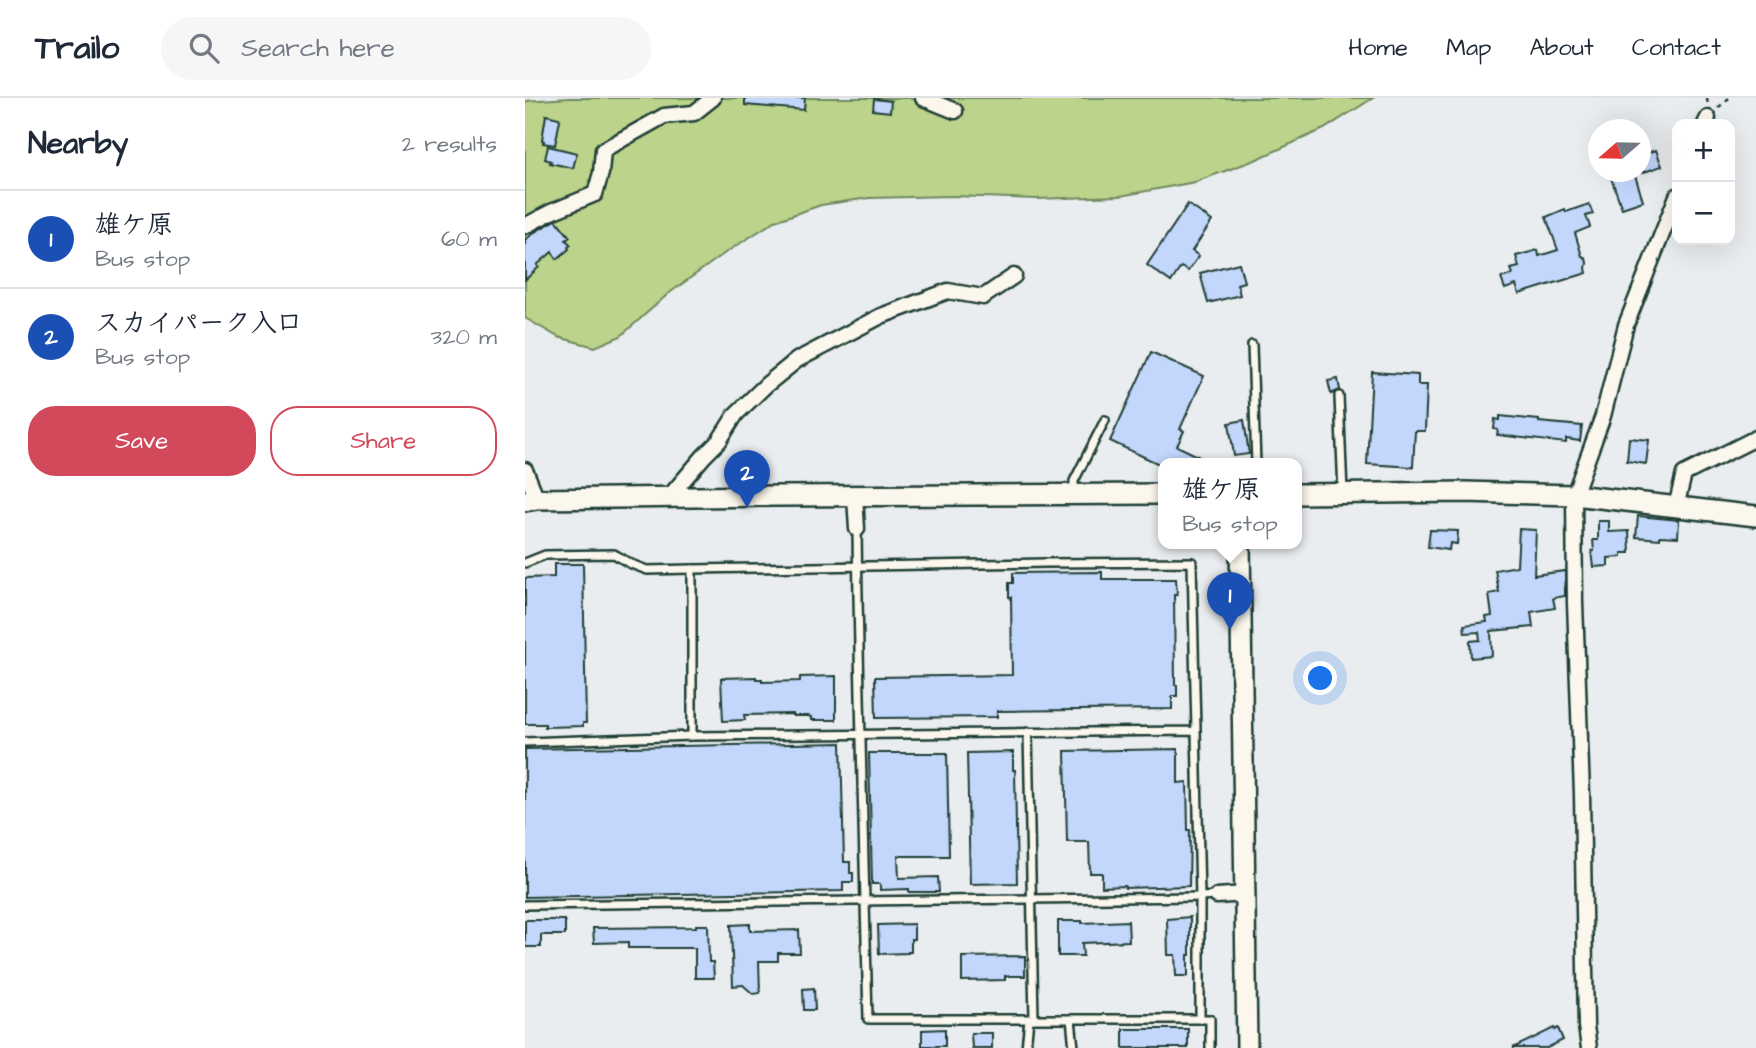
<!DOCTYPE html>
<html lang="en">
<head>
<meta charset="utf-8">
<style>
  body { margin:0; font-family:"Architects Daughter","Klee One",sans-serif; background:#f6f6f7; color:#1f2937 }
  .controls { position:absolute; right:21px; top:21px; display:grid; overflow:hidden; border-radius:14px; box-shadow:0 7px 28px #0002 }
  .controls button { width:63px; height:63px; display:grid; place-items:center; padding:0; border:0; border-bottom:2px solid #e0e1e3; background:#fff; color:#1f2937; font:35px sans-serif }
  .compass { position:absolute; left:1063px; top:21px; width:63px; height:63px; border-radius:50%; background:#fff; box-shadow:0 7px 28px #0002; rotate:250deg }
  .you { position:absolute; left:796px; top:581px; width:24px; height:24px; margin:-18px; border:5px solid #fff; border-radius:50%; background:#1a73e8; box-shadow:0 0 0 10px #1a73e833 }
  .badge { display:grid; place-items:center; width:46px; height:46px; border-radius:50%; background:#d1495b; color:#fff; font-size:23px; font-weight:700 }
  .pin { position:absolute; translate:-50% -58px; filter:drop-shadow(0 2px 4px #0008) }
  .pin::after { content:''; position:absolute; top:37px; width:24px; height:21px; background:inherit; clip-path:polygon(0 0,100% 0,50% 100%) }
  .popup { position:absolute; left:633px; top:360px; width:144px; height:91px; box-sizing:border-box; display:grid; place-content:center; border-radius:14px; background:#fff; filter:drop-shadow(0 2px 5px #0005); font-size:23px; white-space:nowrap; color:#747a83 }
  .popup b { font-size:26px; color:#1f2937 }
  .popup::after { content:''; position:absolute; left:50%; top:100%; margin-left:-14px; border:14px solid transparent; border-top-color:#fff }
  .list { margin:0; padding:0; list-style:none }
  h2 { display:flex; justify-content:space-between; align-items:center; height:91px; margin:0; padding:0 28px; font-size:30px }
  h2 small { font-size:23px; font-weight:400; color:#747a83 }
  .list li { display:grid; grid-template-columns:46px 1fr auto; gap:21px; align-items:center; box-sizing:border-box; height:98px; padding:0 28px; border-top:2px solid #e0e1e3 }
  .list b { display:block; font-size:26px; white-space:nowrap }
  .list p { margin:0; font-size:23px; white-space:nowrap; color:#747a83 }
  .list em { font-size:23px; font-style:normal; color:#747a83 }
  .actions { display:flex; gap:14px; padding:21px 28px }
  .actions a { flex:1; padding:16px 0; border:2px solid #d1495b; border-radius:28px; text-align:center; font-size:24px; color:#d1495b }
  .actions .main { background:#d1495b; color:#fff }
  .icon { flex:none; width:38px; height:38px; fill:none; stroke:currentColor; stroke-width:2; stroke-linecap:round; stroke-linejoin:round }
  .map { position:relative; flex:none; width:1231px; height:950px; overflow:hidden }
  header { display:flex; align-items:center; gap:42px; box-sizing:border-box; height:98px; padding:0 35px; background:#fff; border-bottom:2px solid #e0e1e3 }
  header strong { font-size:33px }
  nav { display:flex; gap:38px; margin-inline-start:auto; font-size:24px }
  .search { width:490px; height:63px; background:#f6f6f7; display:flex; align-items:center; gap:18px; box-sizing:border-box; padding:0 24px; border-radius:38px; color:#747a83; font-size:26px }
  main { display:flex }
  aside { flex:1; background:#fff }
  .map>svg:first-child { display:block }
  .green { fill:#bbd38a; stroke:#6d885f; stroke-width:2 }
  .building { fill:#c3d6fb; stroke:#1f3d34; stroke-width:2 }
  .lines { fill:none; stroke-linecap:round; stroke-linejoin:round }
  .lane-casing { stroke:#1f3d34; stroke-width:12 }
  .street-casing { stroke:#1f3d34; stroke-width:19 }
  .secondary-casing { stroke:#1f3d34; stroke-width:24 }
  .path { stroke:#1f3d34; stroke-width:2.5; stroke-dasharray:5 5; stroke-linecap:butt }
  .lane { stroke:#fbf7ec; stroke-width:7 }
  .street { stroke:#fbf7ec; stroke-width:14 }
  .secondary { stroke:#fbf7ec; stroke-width:19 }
</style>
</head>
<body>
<header>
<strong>Trailo</strong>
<div class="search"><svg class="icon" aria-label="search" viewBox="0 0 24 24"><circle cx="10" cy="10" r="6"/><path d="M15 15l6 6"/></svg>Search here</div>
<nav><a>Home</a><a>Map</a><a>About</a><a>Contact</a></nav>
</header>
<main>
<aside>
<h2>Nearby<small>2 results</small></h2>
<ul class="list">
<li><span class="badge" style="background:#1a4fb4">1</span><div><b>雄ケ原</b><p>Bus stop</p></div><em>60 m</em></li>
<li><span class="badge" style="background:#1a4fb4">2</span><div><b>スカイパーク入口</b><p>Bus stop</p></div><em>320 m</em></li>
</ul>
<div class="actions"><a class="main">Save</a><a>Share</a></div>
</aside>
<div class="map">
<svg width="1231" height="950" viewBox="0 0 1231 950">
  <rect width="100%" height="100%" fill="#eaedf0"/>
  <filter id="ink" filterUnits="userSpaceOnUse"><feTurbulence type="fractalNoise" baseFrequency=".0143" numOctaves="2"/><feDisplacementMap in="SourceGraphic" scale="14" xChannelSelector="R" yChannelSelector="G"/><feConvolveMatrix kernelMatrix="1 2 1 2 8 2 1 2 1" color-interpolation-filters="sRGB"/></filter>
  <g filter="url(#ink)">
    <path class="green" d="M44,0H848L799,31L730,62L670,84L595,98L512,101L426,98L344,100L296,107L250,123L200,155L143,196L96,238L70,249L33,239L0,220V3Z"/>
    <g class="building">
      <path d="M220,0H280L279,12L220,7Z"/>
      <path d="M349,1L366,3L365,14L348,12Z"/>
      <path d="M21,17L34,20L35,22L30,47L18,45L19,43L17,42Z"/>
      <path d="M23,48L52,55L48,70L25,65L26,63L20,61Z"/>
      <path d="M1131,52L1137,68L1116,75V57Z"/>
      <path d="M1087,74H1109L1118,103L1097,110L1086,80H1088Z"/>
      <path d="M663,106L687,123L667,153L674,158L663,173L656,169L646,184L622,167Z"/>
      <path d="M1064,106L1068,116L1061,118L1065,129L1050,135L1057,158L1061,160L1062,165L1061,170L1062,175L994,196L991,187L980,191L976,180L988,176L986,171L994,169L991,158L1013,152L1014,158L1033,152L1021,119L1040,111L1041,114Z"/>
      <path d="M31,122L45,139L41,142L46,147L43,149L44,151L32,161L27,154L12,167L14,169L0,182V142L10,134Z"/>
      <path d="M714,165L719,184L712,186L715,197L683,205L675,175Z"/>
      <path d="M626,254L679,278L655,331L659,333L652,348L673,358L669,366H634L585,343Z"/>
      <path d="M847,274L893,277V287H902L900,333H890L888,369L842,366Z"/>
      <path d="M813,281L815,292L806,296L803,283Z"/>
      <path d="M975,318L1014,322V324L1057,328L1055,343L1041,341V345L972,337L973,332L969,331L970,321L975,322Z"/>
      <path d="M719,322L724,356L709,358L704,325Z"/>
      <path d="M1104,340L1124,342L1121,366L1102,363Z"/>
      <path d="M1113,418L1154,422L1153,439L1135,438V441L1111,439Z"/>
      <path d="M1073,423H1084V434L1104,433L1105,455H1097V459L1083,460V468L1069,469L1067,453H1069L1068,442H1073Z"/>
      <path d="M994,431L1011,432L1009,477L1040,473V498L1028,500L1030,510L1006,514L1008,529L966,533L967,558L946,560L945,543L955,542L954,534L940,535L939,527L962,524L961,519L967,518L964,496L974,494L970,472L992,468Z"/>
      <path d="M905,432L933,433L932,446L925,445L924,452L903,449Z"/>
      <path d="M29,466H58L61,625H58V628L20,629V626H0V480L29,479Z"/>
      <path d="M577,474V481H651L652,497H649L650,587H652V598H647V611L472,613V619L351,620L350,579L487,577L486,499H484V485H488V475Z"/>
      <path d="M311,578V622H286V619L283,618H268V616L219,617L220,622L198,623L196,580L231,579V581H237V584L275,583V579Z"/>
      <path d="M316,645L319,764H325V775H328V784H318V793L0,799V651Z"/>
      <path d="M653,651V685L662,684L663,732H665L664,788L600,790V788L577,789V775H565L564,744H542L540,653Z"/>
      <path d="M488,654V672H490L492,785L445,786L442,655Z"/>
      <path d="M344,655H422L424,758H373L374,780L413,779L414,794H384V791L355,792V786H347Z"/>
      <path d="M665,819V857H663V878H651L650,857H643L642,821Z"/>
      <path d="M0,822H40V837H16V849H0Z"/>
      <path d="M533,823H557V825L603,823L604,843L557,845L558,858H533Z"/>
      <path d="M225,826V833L274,832L275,855H253V863H234L235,895L228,896L218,887L208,888L206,827Z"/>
      <path d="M389,826V841H386V854H383V855L354,856L353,827Z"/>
      <path d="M171,827H183L184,864H188L189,880H170V850H103V844L69,845L68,830L171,829Z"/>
      <path d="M500,858V878H480V882L437,883V859Z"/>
      <path d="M289,890L290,912H279L278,891Z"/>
      <path d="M1029,930L1030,932L1033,930L1038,942L1022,950H988Z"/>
      <path d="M420,931V948H397V932Z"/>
      <rect x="598" y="931" width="65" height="19"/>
      <path d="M446,935H467V950H447Z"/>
    </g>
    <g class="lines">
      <defs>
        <g id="lane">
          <path d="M727,247L731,366"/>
          <path d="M814,298L818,395"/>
          <path d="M549,394V383L580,322"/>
          <path d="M0,465L20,457L89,456L106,466L122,472L167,471"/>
          <path d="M670,633L167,638V471L520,465L667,464L675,799L692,798"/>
          <path d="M503,634L509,921"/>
          <path d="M0,644L167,638"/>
          <path d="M0,807C225,804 450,801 675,799V921H343C339,758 334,595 332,431"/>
          <path d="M546,921L549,950"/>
          <path d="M675,921H685V950"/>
          <path d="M501,950L504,921"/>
        </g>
        <g id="street">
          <path d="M398,0L430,13"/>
          <path d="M1180,26L1183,20"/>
          <path d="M0,128L26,114L70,96L76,75L78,52L139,18L169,15L188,0"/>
          <path d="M0,372L12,401"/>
          <path d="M330,398L332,431"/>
          <path d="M144,399L179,358L194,343L211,316L241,287L272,262L356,218L423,193L458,199L489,178"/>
          <path d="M1151,409L1159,376L1231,340"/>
          <path d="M692,798L720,796"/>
          <path d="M1064,950L1061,928L1057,696L1050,505L1049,397L1078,318L1101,227L1152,98"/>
        </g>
        <g id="secondary">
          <path d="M772,396L940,394L1049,397L1231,418"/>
          <path d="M0,403L12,401L253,398L638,396"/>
          <path d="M715,446L722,950"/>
        </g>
      </defs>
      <use href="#lane" class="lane-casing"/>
      <use href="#street" class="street-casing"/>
      <use href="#secondary" class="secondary-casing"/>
      <g class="path">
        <path d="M1182,0L1183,9"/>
        <path d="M1193,10L1204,0"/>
      </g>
      <use href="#lane" class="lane"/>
      <use href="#street" class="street"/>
      <use href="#secondary" class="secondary"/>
    </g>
  </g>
</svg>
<div class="controls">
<button>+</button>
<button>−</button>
</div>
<svg class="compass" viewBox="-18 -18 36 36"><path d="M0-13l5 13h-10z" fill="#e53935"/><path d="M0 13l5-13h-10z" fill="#747a83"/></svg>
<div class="you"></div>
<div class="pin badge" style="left:705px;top:532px;background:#1a4fb4">1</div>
<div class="popup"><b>雄ケ原</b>Bus stop</div>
<div class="pin badge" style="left:222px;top:410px;background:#1a4fb4">2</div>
</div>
</main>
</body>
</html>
